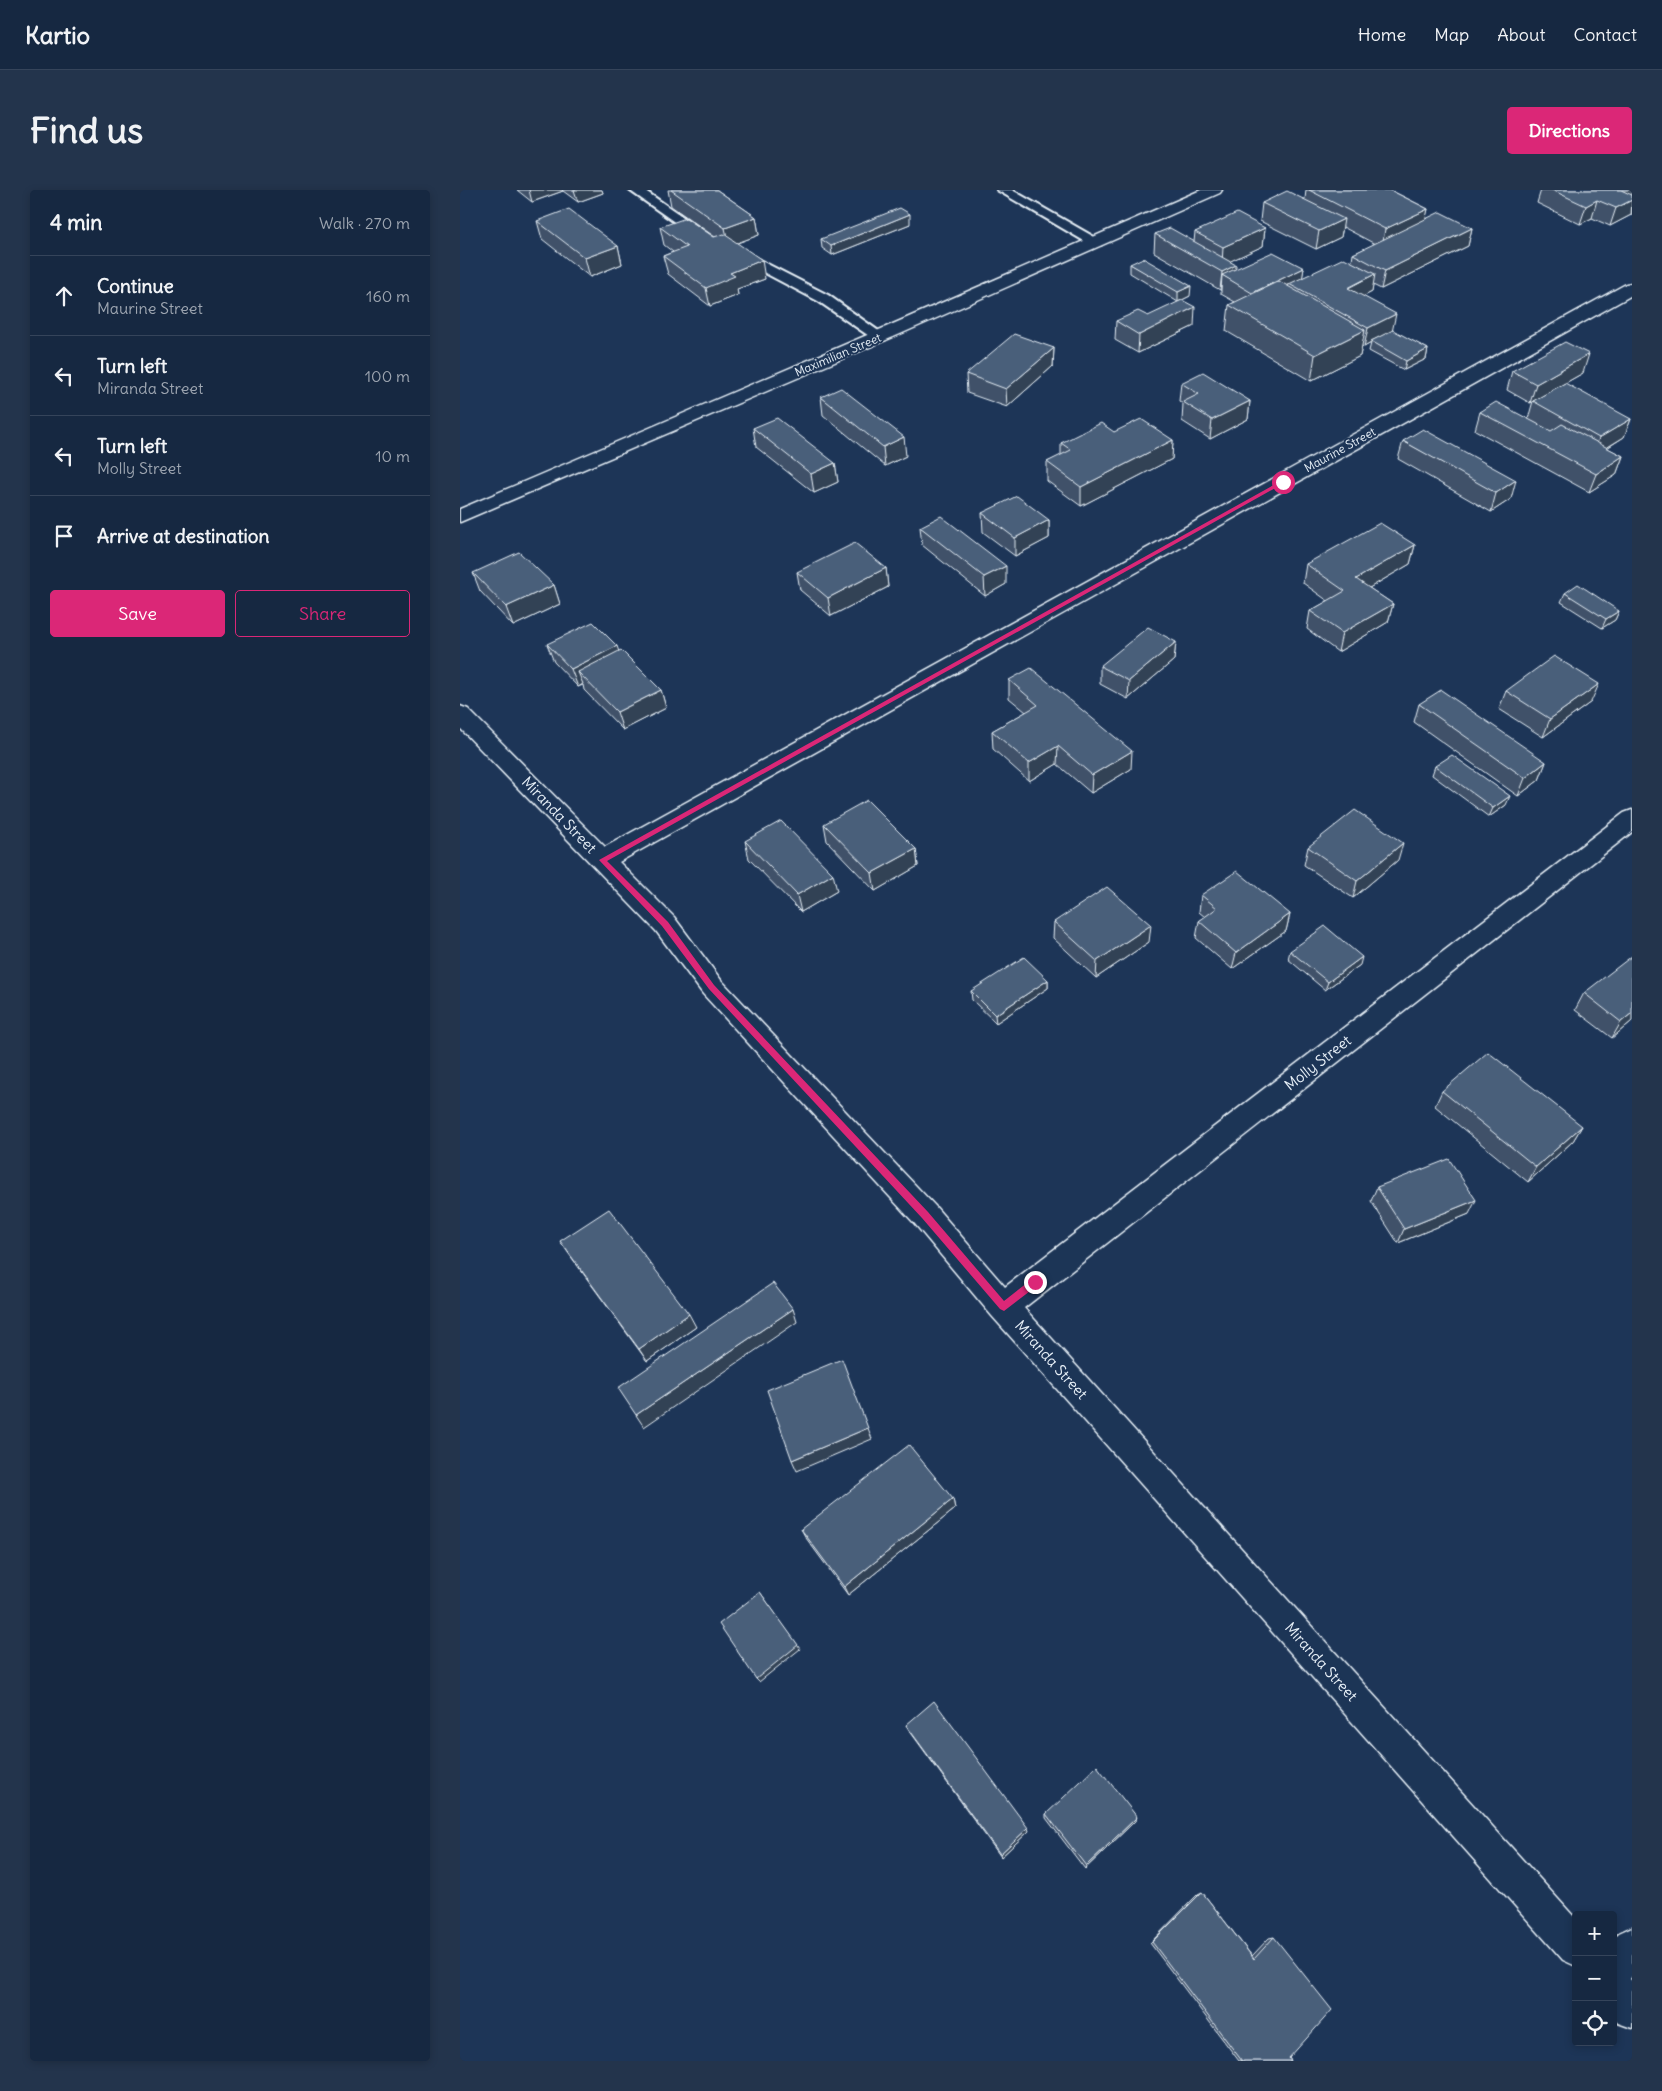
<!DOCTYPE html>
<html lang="en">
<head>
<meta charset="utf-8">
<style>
  body { margin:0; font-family:Delius,sans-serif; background:#23344c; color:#f1f3f6 }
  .controls { position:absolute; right:15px; bottom:15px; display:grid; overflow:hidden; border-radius:5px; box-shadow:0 2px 8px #0003 }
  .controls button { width:45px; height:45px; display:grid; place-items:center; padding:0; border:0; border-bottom:1px solid #35445a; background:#162841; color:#f1f3f6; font:25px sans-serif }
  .stop { position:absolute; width:15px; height:15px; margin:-11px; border:4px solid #db2777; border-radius:50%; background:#fff }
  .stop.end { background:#db2777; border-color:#fff; box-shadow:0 1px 5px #0008 }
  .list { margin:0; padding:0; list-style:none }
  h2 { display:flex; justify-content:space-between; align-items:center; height:65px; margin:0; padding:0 20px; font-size:21px }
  h2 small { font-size:16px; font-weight:400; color:#9ea6b1 }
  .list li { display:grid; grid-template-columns:32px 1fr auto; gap:15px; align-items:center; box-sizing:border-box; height:80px; padding:0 20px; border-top:1px solid #35445a }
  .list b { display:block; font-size:19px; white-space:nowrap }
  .list p { margin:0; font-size:16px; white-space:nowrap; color:#9ea6b1 }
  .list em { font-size:16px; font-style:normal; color:#9ea6b1 }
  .actions { display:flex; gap:10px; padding:15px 20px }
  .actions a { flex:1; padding:11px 0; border:1px solid #db2777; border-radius:5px; text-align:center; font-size:18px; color:#db2777 }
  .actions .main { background:#db2777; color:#fff }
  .icon { flex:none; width:28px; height:28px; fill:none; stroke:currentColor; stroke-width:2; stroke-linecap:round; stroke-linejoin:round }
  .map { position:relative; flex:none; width:1172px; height:1871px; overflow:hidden; border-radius:5px }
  header { display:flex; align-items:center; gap:30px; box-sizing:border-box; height:70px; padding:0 25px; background:#162841; border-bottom:1px solid #35445a }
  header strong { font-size:24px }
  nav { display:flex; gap:28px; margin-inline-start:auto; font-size:18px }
  .intro { display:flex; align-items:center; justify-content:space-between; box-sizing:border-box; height:120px; padding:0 30px }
  h1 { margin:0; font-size:35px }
  .button { padding:12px 22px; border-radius:5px; background:#db2777; color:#fff; font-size:18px; font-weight:700 }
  main { display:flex; gap:30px; padding:0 30px }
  aside { flex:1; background:#162841; border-radius:5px; box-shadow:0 2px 8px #0003 }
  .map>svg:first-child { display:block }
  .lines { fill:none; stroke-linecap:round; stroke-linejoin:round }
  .lane-casing { stroke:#e8f1f8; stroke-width:4 }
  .street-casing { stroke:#e8f1f8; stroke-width:3 }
  .lane { fill:#1d3557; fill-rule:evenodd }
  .street { fill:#1d3557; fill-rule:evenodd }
  .wall { fill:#3f5169; stroke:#e8f1f8 }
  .shaded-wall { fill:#334255; stroke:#e8f1f8 }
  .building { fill:#495e7a; stroke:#e8f1f8 }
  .route { fill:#db2777 }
  .labels { text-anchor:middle; stroke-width:4; stroke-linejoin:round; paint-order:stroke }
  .far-street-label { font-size:12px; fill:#e8f1f8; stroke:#1d3557 }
  .street-label { font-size:15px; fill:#e8f1f8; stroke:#1d3557 }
</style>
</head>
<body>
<header>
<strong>Kartio</strong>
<nav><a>Home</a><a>Map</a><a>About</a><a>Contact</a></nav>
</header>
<div class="intro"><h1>Find us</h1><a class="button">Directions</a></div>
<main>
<aside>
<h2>4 min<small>Walk · 270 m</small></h2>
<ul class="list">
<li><svg class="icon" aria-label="ahead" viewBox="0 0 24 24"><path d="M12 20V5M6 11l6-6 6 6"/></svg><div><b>Continue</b><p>Maurine Street</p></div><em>160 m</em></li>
<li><svg class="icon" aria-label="left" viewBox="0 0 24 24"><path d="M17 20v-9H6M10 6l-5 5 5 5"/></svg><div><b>Turn left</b><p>Miranda Street</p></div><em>100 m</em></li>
<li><svg class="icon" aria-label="left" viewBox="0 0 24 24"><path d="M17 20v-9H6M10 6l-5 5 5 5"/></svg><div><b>Turn left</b><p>Molly Street</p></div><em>10 m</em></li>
<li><svg class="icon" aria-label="arrive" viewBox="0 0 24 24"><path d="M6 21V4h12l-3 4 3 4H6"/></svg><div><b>Arrive at destination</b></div></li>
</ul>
<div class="actions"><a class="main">Save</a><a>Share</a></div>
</aside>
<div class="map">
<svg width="1172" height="1871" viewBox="0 0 1172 1871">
  <rect width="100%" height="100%" fill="#1d3557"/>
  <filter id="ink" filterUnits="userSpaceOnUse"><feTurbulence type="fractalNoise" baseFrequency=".02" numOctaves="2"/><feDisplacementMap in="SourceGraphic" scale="10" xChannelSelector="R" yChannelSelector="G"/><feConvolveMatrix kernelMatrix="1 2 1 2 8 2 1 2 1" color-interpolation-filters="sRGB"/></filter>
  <g filter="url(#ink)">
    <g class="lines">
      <defs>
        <g id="lane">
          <path d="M169,0H184L252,47L250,50H240Z"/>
          <path d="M537,0H552L643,52L641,55H631Z"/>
          <path d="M276,58L368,105L427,147L425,150H415L358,111L271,65L269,62L271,59Z"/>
        </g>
        <g id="street">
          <path d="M741,0H762L760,3L438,145L0,332V319L426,137Z"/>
          <path d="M1172,93V105L159,672L214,727L261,790L475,1016L545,1097L1164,623L1172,620V642L564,1118L1116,1729V1776L1103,1770L532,1126L455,1034L243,804L196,741L0,538V516L8,519L145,657L1166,94Z"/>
          <path d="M1172,1737V1786L1170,1789L1172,1791V1838L1158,1833L1153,1827V1749L1159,1743Z"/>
        </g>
      </defs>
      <use href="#lane" class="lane-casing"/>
      <use href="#street" class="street-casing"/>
      <use href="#lane" class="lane"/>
      <use href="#street" class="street"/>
    </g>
    <g class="wall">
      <path d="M57,0H142L143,3L118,12L103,1L72,12Z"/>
      <path d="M208,0H257L296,27L299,45L277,53L305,89L277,99L278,105L250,116L208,84L203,66L213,62L204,55L200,37L254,47H255L211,16Z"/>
      <path d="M846,0H930L968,19L965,29L1012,38L1008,56L921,99L913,95L912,102L904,106L932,141L968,159L966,169L944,180L909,161L911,153L904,157L902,156L900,166L851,191L766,141L769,115L775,112L761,104V100H760L694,62L695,44L734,52L735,42L805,38L803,56L770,71L776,79L844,78L842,88L892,71L893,64L915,54L883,37L881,47L856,59L800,31L802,13L845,9Z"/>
      <path d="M1081,0H1172V23L1171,25L1150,36L1132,28L1120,34L1077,13Z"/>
      <path d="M77,31L158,56L162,74L130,87L82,49Z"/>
      <path d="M450,34L372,65L362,58L361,49Z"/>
      <path d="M670,74L730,106L718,112L670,83Z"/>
      <path d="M688,126L734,136L678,163L655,150L656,131Z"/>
      <path d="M594,158L593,176L547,217L507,203L506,184Z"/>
      <path d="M1052,181L1123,183L1070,213L1047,200Z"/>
      <path d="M721,193L790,211L788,229L750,249L722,231L723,214L719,211Z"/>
      <path d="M361,207L446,266L425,276L363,225Z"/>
      <path d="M1073,211L1171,229L1164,247L1147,258L1163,266L1156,285L1129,302L1015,240L1020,222L1068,229Z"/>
      <path d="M293,238L375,273L378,292L354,303L296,257Z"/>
      <path d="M654,242L713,250L712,269L621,316L587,291V272L601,266V253Z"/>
      <path d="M943,251L1051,309L1031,322L938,269Z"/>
      <path d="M522,323L589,330V348L555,366L523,342Z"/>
      <path d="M460,337L546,394L525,406L462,355Z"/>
      <path d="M955,355L950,374L909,398L933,414L928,432L878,462L847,439L850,421L868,411L843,393L846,374Z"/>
      <path d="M426,378L428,397L371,426L340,400L337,382Z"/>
      <path d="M13,383L94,395L100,414L53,436L20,401Z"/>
      <path d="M1105,403L1159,421L1155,430L1142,438L1101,412Z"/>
      <path d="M716,452L714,470L668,509L640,494V476Z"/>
      <path d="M87,454L159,461L201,500L206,518L163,540L124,500L123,495L118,497L94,472Z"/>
      <path d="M549,490L671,579L631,603L597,574L569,591L533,559L532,541L566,522L549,508Z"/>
      <path d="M1046,501L1131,512L1083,547L1039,519Z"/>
      <path d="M959,514L1086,572L1079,590L1058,606L954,532Z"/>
      <path d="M975,576L1046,615L1029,627L972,585Z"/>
      <path d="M364,634L456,659L458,676L415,701L367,651Z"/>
      <path d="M285,651L377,701L341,722L289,669Z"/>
      <path d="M848,657L938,670L893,708L844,675Z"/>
      <path d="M741,705L830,724L826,741L772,779L736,748L739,731L745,727L739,722Z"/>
      <path d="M594,732L689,752L636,788L593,748Z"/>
      <path d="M830,761L900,775L865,800L828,769Z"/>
      <path d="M588,790V798L536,833L512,810L511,801Z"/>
      <path d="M1124,803L1172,831L1152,848L1115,820Z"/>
      <path d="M982,901L1122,936L1113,951L1068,992L975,916Z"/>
      <path d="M917,997L1009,1024L938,1053L911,1011Z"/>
      <path d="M100,1051L236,1137L187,1171L109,1064Z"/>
      <path d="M493,1309L495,1319L388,1405L346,1348L341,1339Z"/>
      <path d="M446,1535L569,1641L541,1667L449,1540Z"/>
      <path d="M586,1624L675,1631L625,1679L586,1628Z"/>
      <path d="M742,1702L792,1766L809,1748L814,1747L829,1868L831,1871H779L690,1753L738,1704Z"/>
    </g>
    <g class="shaded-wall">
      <path d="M69,0H102L103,1L72,12Z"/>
      <path d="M114,0H142L143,3L118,12Z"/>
      <path d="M1157,0H1172V6Z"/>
      <path d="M1137,10L1132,28L1120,34L1126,16Z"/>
      <path d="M1172,10L1171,25L1150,36L1156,18Z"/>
      <path d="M968,19L964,37L922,57L925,39Z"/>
      <path d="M450,24V34L372,65L371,56Z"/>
      <path d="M296,27L299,45L269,56L265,38Z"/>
      <path d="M884,29L881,47L856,59L859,41Z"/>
      <path d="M805,38L803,56L762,75L763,57Z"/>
      <path d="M1012,38L1008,56L921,99L925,81Z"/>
      <path d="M158,56L162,74L130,87L125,68Z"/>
      <path d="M302,70L305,89L277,99L278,105L250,116L246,98L270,83Z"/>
      <path d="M776,75L775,92L762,85L761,100H760L762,82Z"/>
      <path d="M844,78L841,97L829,94L827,103L790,121L792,103Z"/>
      <path d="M915,84L912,102L885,116L888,98Z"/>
      <path d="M731,96L730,106L718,112V102Z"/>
      <path d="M735,117L734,136L678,163L679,145Z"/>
      <path d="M936,124L932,142L911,151V153L904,157L908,138Z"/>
      <path d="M905,140L900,166L851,191L855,165Z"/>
      <path d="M594,158L593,176L547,217L546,199Z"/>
      <path d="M968,159L966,169L944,180L946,171Z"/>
      <path d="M1129,164L1123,183L1070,213L1076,194Z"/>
      <path d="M790,211L788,229L750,249L752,230Z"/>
      <path d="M1171,229L1164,247L1133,266L1139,248Z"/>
      <path d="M444,247L446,266L425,276L423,257Z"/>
      <path d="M713,250L712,269L621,316V297Z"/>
      <path d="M1163,266L1156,285L1129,302L1136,284Z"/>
      <path d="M375,273L378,292L354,303L351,284Z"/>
      <path d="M1056,290L1051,309L1031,322L1036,303Z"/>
      <path d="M589,330V348L555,366V348Z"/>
      <path d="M955,355L950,374L892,408L896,389Z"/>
      <path d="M546,376V394L525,406L524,387Z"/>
      <path d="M426,378L428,397L371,426L368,408Z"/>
      <path d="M94,395L100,414L53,436L46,417Z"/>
      <path d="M933,414L928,432L878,462L882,443Z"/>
      <path d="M1159,421L1155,430L1142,438L1146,429Z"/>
      <path d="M716,452L714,470L668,509L669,491Z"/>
      <path d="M157,456L163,474L118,482L123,494L118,497L111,479Z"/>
      <path d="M1139,494L1131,512L1083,547L1090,529Z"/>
      <path d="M201,500L206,518L163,540L157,522Z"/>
      <path d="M598,556L597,574L569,591V573Z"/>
      <path d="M672,561L671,579L631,603L632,585Z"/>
      <path d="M1086,572L1079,590L1058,606L1065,588Z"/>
      <path d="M1050,606L1046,615L1029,627L1033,618Z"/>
      <path d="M943,653L938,670L893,708L897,691Z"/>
      <path d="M456,659L458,676L415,701L412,683Z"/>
      <path d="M373,684L377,701L341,722L337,705Z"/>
      <path d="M830,724L826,741L772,779L776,763Z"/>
      <path d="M691,735L689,752L636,788L637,771Z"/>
      <path d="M902,767L900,775L865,800L868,792Z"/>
      <path d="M588,790V798L536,833L535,825Z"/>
      <path d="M1172,823V831L1152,848L1161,832Z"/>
      <path d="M1122,936L1113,951L1068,992L1076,977Z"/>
      <path d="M1016,1010L1009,1024L938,1053L944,1039Z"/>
      <path d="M333,1119L337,1132L184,1237L176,1225Z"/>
      <path d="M229,1124L236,1137L187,1171L179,1159Z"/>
      <path d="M408,1238L412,1249L337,1281L332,1270Z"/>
      <path d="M493,1309L495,1319L388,1405L384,1397Z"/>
      <path d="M300,1402L340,1459L299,1492L296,1489Z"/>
      <path d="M677,1627L675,1631L625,1679L626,1676Z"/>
      <path d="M568,1638L569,1641L541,1667L540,1664Z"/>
    </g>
    <g class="building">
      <path d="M211,0H257L296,27L265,38Z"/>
      <path d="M849,0H930L968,19L925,39Z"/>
      <path d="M1092,0H1161L1172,5V10L1156,18L1137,10L1126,16Z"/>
      <path d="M827,1L884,29L859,41L802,13Z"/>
      <path d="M440,18L450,24L371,56L361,49Z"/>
      <path d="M109,19L158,56L125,68L77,31Z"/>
      <path d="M980,22L1012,38L925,81L893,64Z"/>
      <path d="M777,23L805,38L763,57L735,42Z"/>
      <path d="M226,28L254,47L264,44L302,70L270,83L275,86L246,98L203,66L227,57L200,37Z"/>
      <path d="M710,38L776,75L762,82L695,44Z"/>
      <path d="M813,62L844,78L792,103L762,85Z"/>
      <path d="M683,68L731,96L718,102L670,74Z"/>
      <path d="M884,68L915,84L888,98L936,124L908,138L829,94Z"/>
      <path d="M819,91L905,140L855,165L769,115Z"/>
      <path d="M722,110L735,117L679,145L656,131L678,121L688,126Z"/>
      <path d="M933,140L968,159L946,171L911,151Z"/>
      <path d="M554,144L594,158L546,199L506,184Z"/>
      <path d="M1105,152L1129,164L1076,194L1052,181Z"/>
      <path d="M743,182L790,211L752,230L723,212L739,204L721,193Z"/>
      <path d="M1105,193L1171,229L1139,248L1073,211Z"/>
      <path d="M381,198L444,247L423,257L361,207Z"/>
      <path d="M1036,212L1091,241L1102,234L1163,266L1136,284L1020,222Z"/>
      <path d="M317,228L375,273L351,284L293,238Z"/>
      <path d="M681,229L713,250L621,297L587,272L611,260L601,253L641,233L654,242Z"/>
      <path d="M963,239L1056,290L1036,303L943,251Z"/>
      <path d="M557,306L589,330L555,348L522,323Z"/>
      <path d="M481,326L546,376L524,387L460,337Z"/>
      <path d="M920,333L955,355L896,389L933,414L882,443L850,421L885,401L846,374Z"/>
      <path d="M395,353L426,378L368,408L337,382Z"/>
      <path d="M59,362L94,395L46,417L13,383Z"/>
      <path d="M1118,394L1159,421L1146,429L1105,403Z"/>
      <path d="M133,432L157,456L111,479L87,454Z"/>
      <path d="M688,437L716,452L669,491L640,476Z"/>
      <path d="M161,460L201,500L157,522L118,482Z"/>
      <path d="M1094,466L1139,494L1090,529L1046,501Z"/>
      <path d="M571,478L672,561L632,585L598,556L569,573L532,541L578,515L549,490Z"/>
      <path d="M981,500L1086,572L1065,588L959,514Z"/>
      <path d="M992,565L1050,606L1033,618L975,576Z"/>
      <path d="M407,610L456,659L412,683L364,634Z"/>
      <path d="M895,620L943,653L897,691L848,657Z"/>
      <path d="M321,631L373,684L337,705L285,651Z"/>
      <path d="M777,681L830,724L776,763L739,731L757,718L741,705Z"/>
      <path d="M647,697L691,735L637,771L594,732Z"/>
      <path d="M865,736L902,767L868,792L830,761Z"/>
      <path d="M1172,766V823L1161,832L1124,803Z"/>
      <path d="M564,767L588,790L535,825L511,801Z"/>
      <path d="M1028,862L1122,936L1076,977L982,901Z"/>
      <path d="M989,969L1016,1010L944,1039L917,997Z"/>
      <path d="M149,1019L229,1124L179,1159L100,1051Z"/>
      <path d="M313,1093L333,1119L176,1225L158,1198Z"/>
      <path d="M382,1169L408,1238L332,1270L307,1200Z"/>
      <path d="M449,1255L493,1309L384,1397L341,1339Z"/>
      <path d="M300,1402L338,1455L296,1489L259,1434Z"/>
      <path d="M474,1511L568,1638L540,1664L446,1535Z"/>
      <path d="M637,1576L677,1627L626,1676L586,1624Z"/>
      <path d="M742,1702L794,1769L814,1747L872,1820L829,1868L831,1871H782L692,1752Z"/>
    </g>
  </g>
  <path class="route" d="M821,291L826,292L147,671L208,732L254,795L468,1022L544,1111L572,1089H578V1095L544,1121L540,1119L462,1028L249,799L202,736L139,670Z"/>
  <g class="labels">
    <g class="far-street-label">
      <text transform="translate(378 165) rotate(-23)" y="4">Maximilian Street</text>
      <text transform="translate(880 260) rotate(-29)" y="4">Maurine Street</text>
    </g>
    <g class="street-label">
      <text transform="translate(99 625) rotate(46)" y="5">Miranda Street</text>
      <text transform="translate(858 873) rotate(-38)" y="5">Molly Street</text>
      <text transform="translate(591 1170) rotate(48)" y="5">Miranda Street</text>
      <text transform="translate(861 1472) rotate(48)" y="5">Miranda Street</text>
    </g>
  </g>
</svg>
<div class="controls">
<button>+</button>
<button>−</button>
<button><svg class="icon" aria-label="locate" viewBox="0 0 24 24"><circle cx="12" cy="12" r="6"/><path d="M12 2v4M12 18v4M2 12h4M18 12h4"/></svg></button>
</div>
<div class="stop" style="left:823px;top:292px"></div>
<div class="stop end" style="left:575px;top:1092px"></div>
</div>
</main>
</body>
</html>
